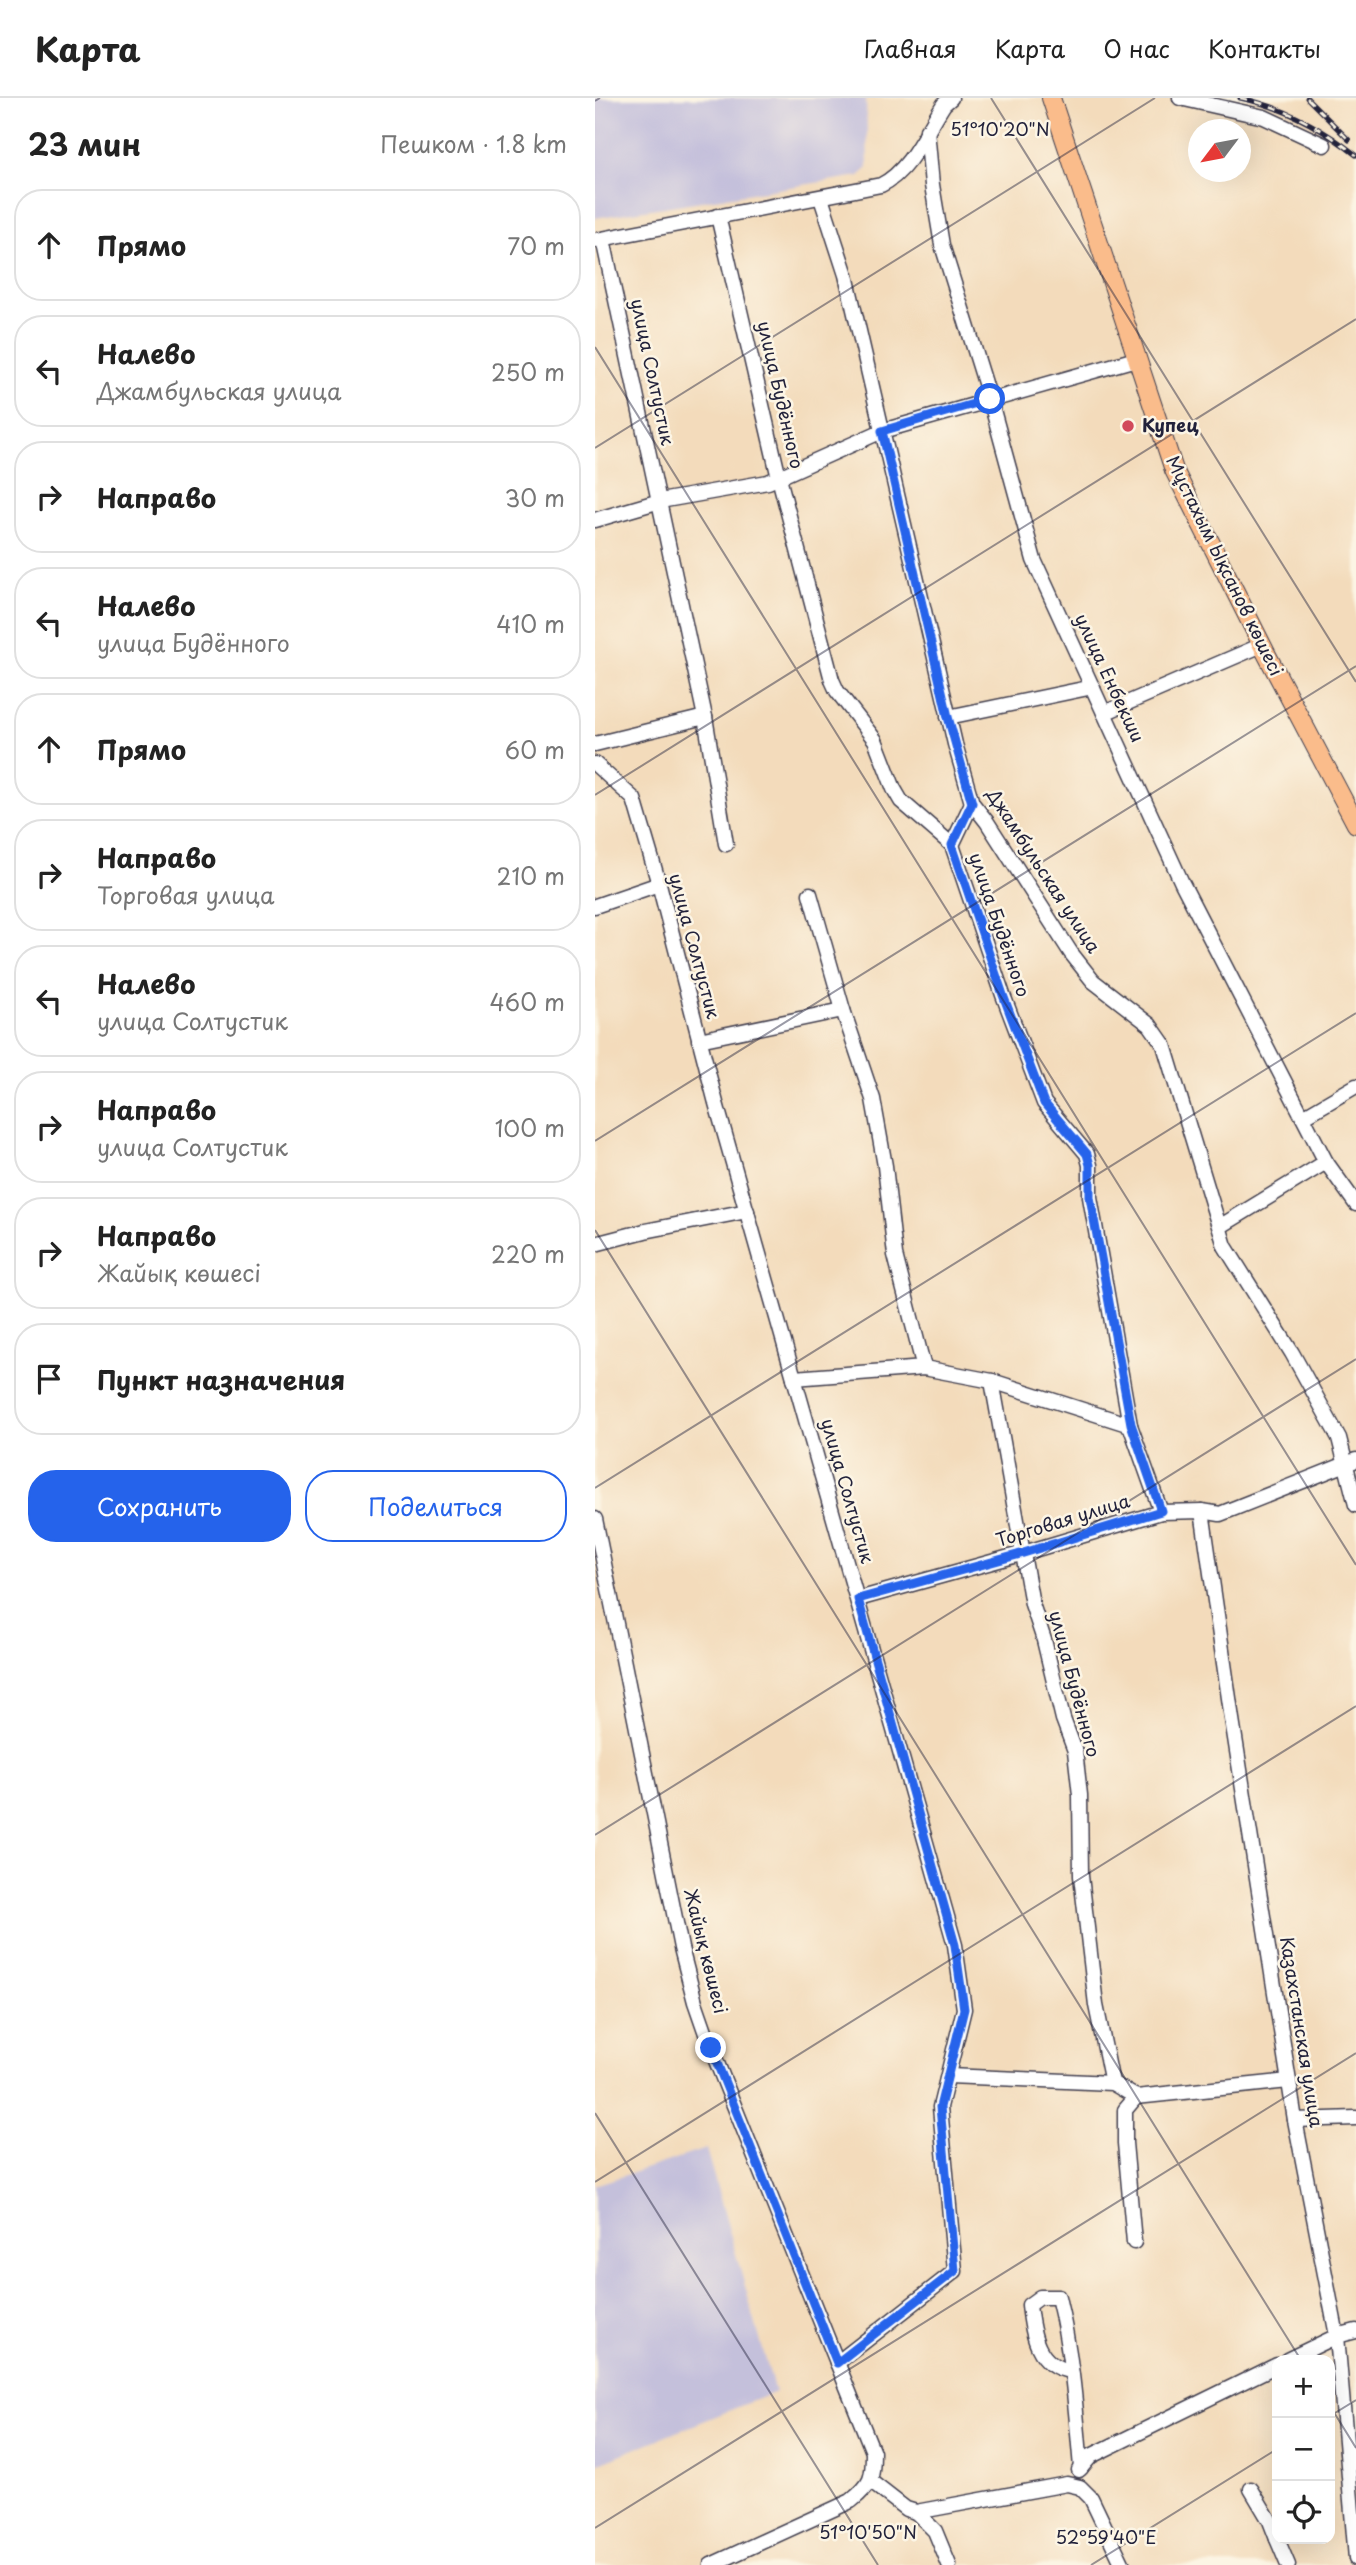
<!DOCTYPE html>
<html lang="ru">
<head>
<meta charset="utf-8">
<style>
  body { margin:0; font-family:"Playpen Sans",sans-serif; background:#f6f6f6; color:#222 }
  .controls { position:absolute; right:21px; bottom:21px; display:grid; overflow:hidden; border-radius:14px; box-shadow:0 7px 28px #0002 }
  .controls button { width:63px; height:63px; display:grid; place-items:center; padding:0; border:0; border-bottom:2px solid #e0e0e0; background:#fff; color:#222; font:35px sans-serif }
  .compass { position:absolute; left:593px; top:21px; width:63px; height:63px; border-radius:50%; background:#fff; box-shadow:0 7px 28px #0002; rotate:238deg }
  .stop { position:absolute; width:21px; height:21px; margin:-16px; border:5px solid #2563eb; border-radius:50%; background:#fff }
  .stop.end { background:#2563eb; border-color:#fff; box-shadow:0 2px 7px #0008 }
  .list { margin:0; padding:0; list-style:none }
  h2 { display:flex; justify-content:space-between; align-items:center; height:91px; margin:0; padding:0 28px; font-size:30px }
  h2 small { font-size:23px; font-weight:400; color:#767676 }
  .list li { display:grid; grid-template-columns:46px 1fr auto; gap:21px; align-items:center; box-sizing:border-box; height:112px; margin:0 14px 14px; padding:0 14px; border:2px solid #e0e0e0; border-radius:28px }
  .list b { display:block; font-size:26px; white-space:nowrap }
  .list p { margin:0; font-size:23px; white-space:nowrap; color:#767676 }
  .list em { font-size:23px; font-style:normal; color:#767676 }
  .actions { display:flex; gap:14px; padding:21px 28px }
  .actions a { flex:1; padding:16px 0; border:2px solid #2563eb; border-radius:28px; text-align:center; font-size:24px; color:#2563eb }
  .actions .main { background:#2563eb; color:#fff }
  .icon { flex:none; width:38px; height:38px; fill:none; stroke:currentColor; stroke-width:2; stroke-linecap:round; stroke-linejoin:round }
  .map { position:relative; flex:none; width:761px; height:2467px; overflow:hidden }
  header { display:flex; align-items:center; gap:42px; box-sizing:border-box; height:98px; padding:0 35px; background:#fff; border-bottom:2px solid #e0e0e0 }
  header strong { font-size:33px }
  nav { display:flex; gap:38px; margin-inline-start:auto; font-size:24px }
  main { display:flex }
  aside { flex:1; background:#fff }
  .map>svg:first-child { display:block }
  .industrial { fill:#c4c0db }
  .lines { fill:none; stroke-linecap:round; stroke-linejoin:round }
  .minor-casing { stroke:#413e4e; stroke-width:17 }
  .major-casing { stroke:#413e4e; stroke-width:20 }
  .minor { stroke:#fff; stroke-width:14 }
  .major { stroke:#fabc8b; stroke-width:18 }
  .rail-casing { stroke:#22223b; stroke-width:5 }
  .rail { stroke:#fcf5e5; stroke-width:2.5; stroke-dasharray:8; stroke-linecap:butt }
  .route { stroke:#2563eb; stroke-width:9 }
  .ticks { fill:none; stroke:#22223b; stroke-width:2; stroke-opacity:0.45 }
  .poi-dot { fill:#d1495b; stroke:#fcf5e5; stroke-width:2.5 }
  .labels { text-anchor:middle; stroke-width:5; stroke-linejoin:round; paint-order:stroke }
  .street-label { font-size:18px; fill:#22223b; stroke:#fcf5e5 }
  .poi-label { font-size:18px; font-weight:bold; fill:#22223b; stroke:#fcf5e5; text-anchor:start }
  .ticks-label { font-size:18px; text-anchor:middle; fill:#22223b; stroke:#fcf5e5; stroke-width:5; stroke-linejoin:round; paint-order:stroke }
</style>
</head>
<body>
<header>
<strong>Карта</strong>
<nav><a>Главная</a><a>Карта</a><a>О нас</a><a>Контакты</a></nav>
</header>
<main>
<aside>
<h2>23 мин<small>Пешком · 1.8 km</small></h2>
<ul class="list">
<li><svg class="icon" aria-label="ahead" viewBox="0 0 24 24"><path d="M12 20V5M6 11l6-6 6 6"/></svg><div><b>Прямо</b></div><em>70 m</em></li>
<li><svg class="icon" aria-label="left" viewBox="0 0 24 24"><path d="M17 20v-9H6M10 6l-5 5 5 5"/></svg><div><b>Налево</b><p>Джамбульская улица</p></div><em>250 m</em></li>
<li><svg class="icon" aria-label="right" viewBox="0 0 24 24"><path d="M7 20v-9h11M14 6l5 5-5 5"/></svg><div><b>Направо</b></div><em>30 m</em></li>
<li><svg class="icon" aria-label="left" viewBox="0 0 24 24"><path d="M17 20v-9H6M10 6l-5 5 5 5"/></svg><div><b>Налево</b><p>улица Будённого</p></div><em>410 m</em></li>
<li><svg class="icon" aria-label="ahead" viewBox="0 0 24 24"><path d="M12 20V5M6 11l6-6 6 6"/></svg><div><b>Прямо</b></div><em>60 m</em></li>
<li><svg class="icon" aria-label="right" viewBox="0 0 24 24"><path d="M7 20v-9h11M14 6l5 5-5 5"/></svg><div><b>Направо</b><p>Торговая улица</p></div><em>210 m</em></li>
<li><svg class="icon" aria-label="left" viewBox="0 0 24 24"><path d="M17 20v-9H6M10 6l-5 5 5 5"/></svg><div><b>Налево</b><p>улица Солтустик</p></div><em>460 m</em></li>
<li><svg class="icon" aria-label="right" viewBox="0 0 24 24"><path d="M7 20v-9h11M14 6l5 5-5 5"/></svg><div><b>Направо</b><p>улица Солтустик</p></div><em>100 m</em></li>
<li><svg class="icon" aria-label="right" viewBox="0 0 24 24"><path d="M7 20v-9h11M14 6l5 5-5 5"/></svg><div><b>Направо</b><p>Жайық көшесі</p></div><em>220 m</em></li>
<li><svg class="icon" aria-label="arrive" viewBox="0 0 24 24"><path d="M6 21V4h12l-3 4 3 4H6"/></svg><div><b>Пункт назначения</b></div></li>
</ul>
<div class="actions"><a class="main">Сохранить</a><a>Поделиться</a></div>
</aside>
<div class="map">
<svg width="761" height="2467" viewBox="0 0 761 2467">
  <rect width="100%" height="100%" fill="#fcf5e5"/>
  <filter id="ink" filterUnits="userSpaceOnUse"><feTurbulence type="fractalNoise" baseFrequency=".0143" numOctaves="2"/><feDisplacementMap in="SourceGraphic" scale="14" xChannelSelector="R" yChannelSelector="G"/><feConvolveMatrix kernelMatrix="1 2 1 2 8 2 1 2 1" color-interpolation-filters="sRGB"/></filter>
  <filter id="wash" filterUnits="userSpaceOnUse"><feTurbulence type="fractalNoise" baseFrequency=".00686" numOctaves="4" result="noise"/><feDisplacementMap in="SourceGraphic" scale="28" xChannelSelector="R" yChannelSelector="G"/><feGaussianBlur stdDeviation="1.57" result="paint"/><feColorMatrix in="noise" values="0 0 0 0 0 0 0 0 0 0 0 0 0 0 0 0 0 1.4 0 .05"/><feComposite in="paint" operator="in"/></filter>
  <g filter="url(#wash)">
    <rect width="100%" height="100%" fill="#f3dbbb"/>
    <g class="industrial">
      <path d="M0,0H271L273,70L264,78L0,120Z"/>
      <path d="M111,2051L180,2294L0,2367V2087Z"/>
    </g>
  </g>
  <g filter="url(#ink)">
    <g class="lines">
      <defs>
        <g id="minor">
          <path d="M585,0L669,19L729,47"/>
          <path d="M332,32L337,87L347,147L395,301L439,462L587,785L731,1064L761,1106"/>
          <path d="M226,100L251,177L360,646L377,705L392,724L476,855L498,883L555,927L569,947L630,1148L697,1255L744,1340L761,1407"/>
          <path d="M123,118L184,380L237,582L242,593L280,642L299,691L306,703L357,747L408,897L449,1005L492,1056L495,1067V1099L535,1327"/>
          <path d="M8,141L110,619L131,746"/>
          <path d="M1,142L286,87C316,72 331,33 349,6L356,0"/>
          <path d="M0,422L65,403L173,384L287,333L541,261"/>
          <path d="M509,615L667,547"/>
          <path d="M353,619L498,589"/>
          <path d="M0,646L110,619"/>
          <path d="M0,666L39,701L64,786L121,1005L360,1847L369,1911L345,2009L360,2173L242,2265"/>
          <path d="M357,747L377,705"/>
          <path d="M215,796L248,912L278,1001L290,1068L300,1157L329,1270"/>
          <path d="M0,808L64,786"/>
          <path d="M104,942L248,912"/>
          <path d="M708,1019L761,988"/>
          <path d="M626,1128L731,1064"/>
          <path d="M0,1146L50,1133L152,1113"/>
          <path d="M199,1280L329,1270L397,1283L535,1327L566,1414"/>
          <path d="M397,1283L437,1506L449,1542L468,1621L480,1653L485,1697L486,1778L501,1907L517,1985"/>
          <path d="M607,1413L637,1621L700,2022L742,2238L761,2461"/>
          <path d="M0,1421L86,1850L100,1904L116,1950L278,2354C278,2380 277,2386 256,2403L116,2467"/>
          <path d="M263,1501L422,1457L566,1414L607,1413L625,1416L761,1362"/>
          <path d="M353,1978L517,1985L541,1999L694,1983"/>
          <path d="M700,2022L761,2020"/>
          <path d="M539,2144L530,2045V2012L541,1999"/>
          <path d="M692,2262L742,2238L761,2233"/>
          <path d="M476,2273C442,2269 437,2235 434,2207L445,2199H463C477,2255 481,2313 486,2370"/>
          <path d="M484,2372L496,2358L682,2267"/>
          <path d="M275,2383L311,2411L321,2414L472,2386L485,2389L496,2400L528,2467"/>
          <path d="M656,2391L675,2423L682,2441"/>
          <path d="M321,2414L340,2433L354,2467"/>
          <path d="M682,2441L693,2467"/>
        </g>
        <path id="major" d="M456,0L579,372L672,557L761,726"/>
      </defs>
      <use href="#minor" class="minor-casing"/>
      <use href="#major" class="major-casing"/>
      <use href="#minor" class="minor"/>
      <use href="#major" class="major"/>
      <defs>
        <g id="rail">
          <path d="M645,0C689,9 726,29 761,57"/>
          <path d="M712,0L754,42"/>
        </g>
      </defs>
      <use href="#rail" class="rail-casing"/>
      <use href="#rail" class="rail"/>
    </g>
  </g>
  <g class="lines" filter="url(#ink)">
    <path class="route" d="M116,1950L242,2265L360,2173L345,2009L369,1911L360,1847L263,1501L422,1457L566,1413L536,1326L495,1099V1067L492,1056L449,1005L408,897L357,747L377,705L353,619L287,333L395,301"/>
  </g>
  <path class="ticks" d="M396,0L761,584M0,3L5,0M0,249L761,1467M0,350L560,0M0,697L761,221M0,1043L761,568M0,1132L706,2262M0,1390L761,915M0,1737L761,1261M0,2015L283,2467M0,2084L761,1608M735,2308L761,2350M735,2318L761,2302M0,2430L761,1955M496,2467L682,2351"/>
  <circle class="poi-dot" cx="533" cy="328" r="7"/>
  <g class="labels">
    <g class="street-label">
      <text transform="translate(57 274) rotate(78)" y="6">улица Солтустик</text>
      <text transform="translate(185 297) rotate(77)" y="6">улица Будённого</text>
      <text transform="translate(629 468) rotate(64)" y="6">Мұстахым Ықсанов көшесі</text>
      <text transform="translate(514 580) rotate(65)" y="6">улица Енбекши</text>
      <text transform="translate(448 773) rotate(57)" y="6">Джамбульская улица</text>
      <text transform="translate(404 827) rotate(71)" y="6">улица Будённого</text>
      <text transform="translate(99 848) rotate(75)" y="6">улица Солтустик</text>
      <text transform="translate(252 1393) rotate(74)" y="6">улица Солтустик</text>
      <text transform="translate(468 1423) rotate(-17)" y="6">Торговая улица</text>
      <text transform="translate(479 1586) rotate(75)" y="6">улица Будённого</text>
      <text transform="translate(110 1853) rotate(76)" y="6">Жайық көшесі</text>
      <text transform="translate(706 1934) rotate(81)" y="6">Казахстанская улица</text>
    </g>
    <g class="poi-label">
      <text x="547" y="334">Купец</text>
    </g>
  </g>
  <g class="ticks-label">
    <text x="405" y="38">51°10'20"N</text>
    <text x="273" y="2441">51°10'50"N</text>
    <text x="511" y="2446">52°59'40"E</text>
  </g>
</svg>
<div class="controls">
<button>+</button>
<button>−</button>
<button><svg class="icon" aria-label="locate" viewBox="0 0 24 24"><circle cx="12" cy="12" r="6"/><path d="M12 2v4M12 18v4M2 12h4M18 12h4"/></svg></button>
</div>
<svg class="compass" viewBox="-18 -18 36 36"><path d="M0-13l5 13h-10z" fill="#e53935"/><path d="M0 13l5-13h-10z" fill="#767676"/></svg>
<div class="stop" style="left:395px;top:301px"></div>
<div class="stop end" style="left:116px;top:1950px"></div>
</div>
</main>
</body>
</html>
